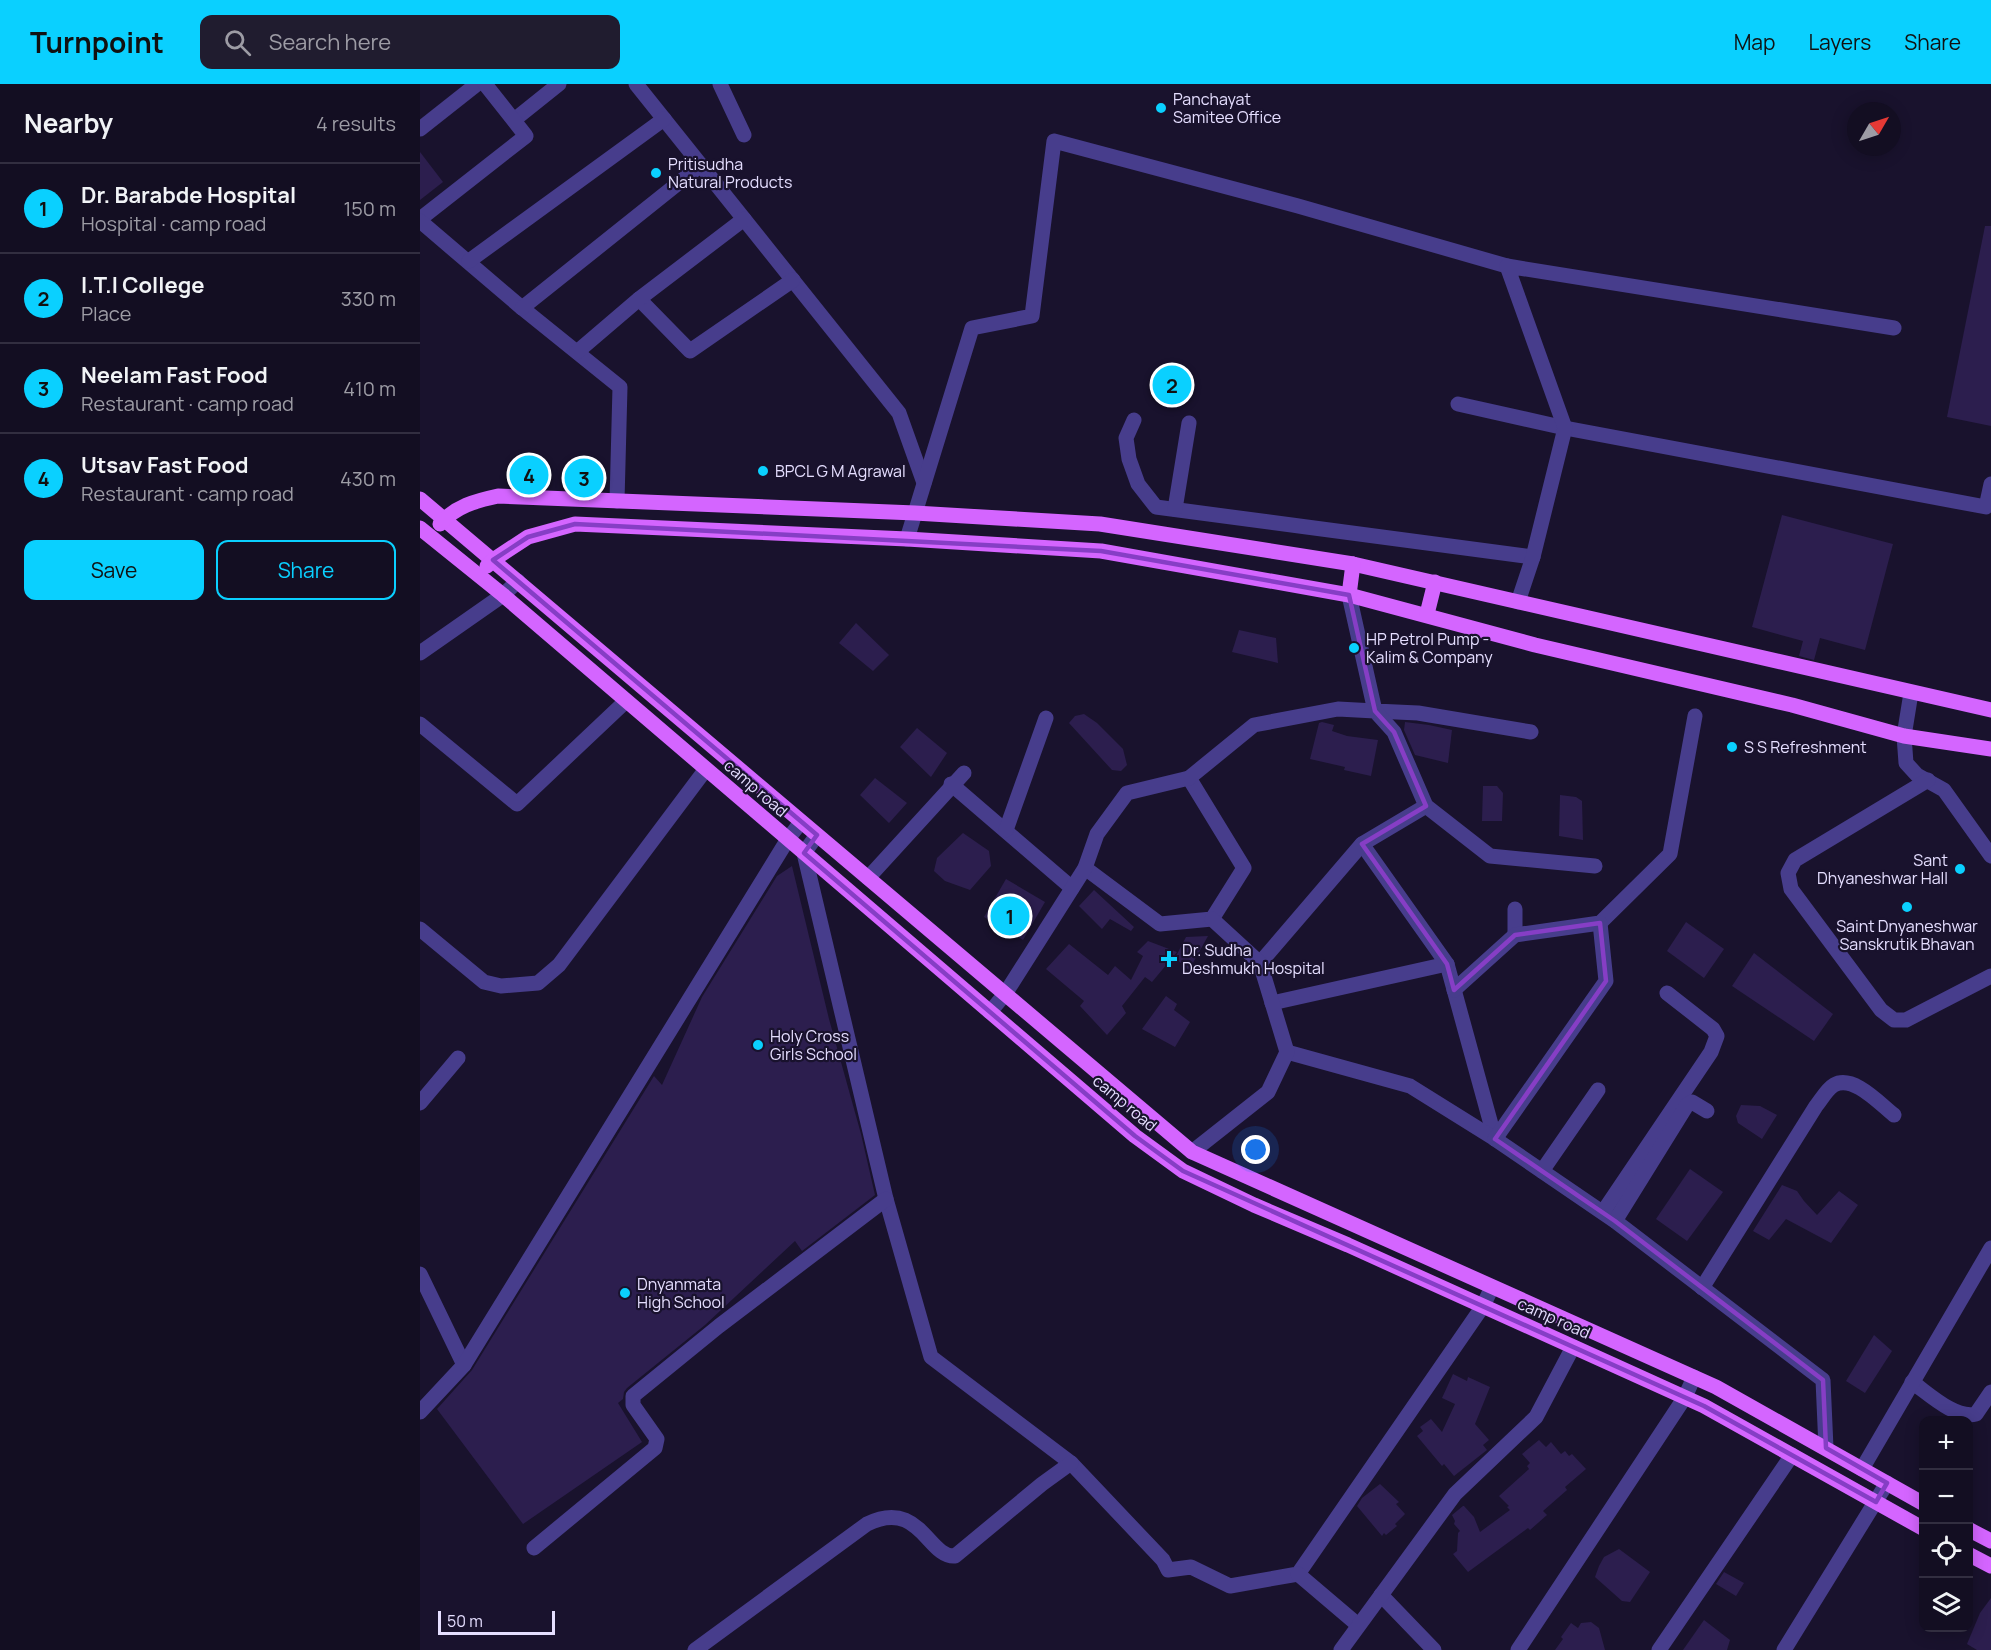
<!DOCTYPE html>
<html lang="en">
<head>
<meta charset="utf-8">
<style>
  body { margin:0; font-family:Manrope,sans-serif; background:#201c2f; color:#f1f3f6 }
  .controls { position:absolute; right:18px; bottom:18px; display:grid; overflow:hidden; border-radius:12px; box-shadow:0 3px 15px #0003 }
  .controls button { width:54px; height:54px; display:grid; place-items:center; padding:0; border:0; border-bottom:2px solid #322e40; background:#130e22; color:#f1f3f6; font:30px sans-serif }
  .compass { position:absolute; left:1427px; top:18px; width:54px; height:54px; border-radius:50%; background:#130e22; box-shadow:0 3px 15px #0003; rotate:51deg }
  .scale { position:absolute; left:18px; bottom:15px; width:117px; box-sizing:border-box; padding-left:6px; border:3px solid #e5deff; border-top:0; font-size:16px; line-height:21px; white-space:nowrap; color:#e5deff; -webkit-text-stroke:4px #19122d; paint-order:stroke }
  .you { position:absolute; left:836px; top:1066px; width:21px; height:21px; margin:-15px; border:4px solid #fff; border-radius:50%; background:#1a73e8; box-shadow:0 0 0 9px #1a73e833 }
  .badge { display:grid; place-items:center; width:39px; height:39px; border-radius:50%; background:#0ad0ff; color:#111; font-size:20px; font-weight:700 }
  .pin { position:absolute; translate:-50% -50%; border:3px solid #fff; box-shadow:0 2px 6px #0006 }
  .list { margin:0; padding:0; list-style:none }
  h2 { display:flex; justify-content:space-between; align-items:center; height:78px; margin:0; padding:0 24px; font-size:26px }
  h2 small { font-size:20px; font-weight:400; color:#9d9ca5 }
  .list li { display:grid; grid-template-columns:39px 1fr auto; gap:18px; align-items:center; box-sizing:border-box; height:90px; padding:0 24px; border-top:2px solid #322e40 }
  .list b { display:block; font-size:22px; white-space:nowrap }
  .list p { margin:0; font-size:20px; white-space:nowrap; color:#9d9ca5 }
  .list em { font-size:20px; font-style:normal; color:#9d9ca5 }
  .actions { display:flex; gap:12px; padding:18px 24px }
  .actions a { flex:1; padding:14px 0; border:2px solid #0ad0ff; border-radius:12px; text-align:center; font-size:21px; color:#0ad0ff }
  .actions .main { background:#0ad0ff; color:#111 }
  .icon { flex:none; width:33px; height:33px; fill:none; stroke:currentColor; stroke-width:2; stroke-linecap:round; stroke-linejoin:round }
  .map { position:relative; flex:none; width:1571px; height:1566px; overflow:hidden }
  header { display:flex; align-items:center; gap:36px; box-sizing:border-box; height:84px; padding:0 30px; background:#0ad0ff; color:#111 }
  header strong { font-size:28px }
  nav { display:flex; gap:33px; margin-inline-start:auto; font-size:21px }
  .search { width:420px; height:54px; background:#201c2f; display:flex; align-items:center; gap:15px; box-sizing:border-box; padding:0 21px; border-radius:12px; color:#9d9ca5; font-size:22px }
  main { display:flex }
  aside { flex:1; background:#130e22 }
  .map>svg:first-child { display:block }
  .building { fill:#2c1e4e }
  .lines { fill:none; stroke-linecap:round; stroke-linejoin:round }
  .minor { stroke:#473d8c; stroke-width:15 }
  .major { stroke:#d465ff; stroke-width:15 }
  .marked { fill:none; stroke:#863ec5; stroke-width:4.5; stroke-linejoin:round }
  .poi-dot { fill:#0ad0ff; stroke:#19122d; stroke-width:2 }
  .labels { text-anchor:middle; stroke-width:4.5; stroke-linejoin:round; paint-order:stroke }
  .poi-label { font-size:16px; fill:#e5deff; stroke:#19122d; text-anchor:start }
  .street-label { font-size:16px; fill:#e5deff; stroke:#19122d }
</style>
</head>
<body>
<header>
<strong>Turnpoint</strong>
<div class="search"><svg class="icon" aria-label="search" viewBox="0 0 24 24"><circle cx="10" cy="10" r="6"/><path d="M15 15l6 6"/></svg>Search here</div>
<nav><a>Map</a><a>Layers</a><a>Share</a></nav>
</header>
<main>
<aside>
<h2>Nearby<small>4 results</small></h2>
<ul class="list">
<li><span class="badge">1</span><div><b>Dr. Barabde Hospital</b><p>Hospital · camp road</p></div><em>150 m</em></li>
<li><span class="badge">2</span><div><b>I.T.I College</b><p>Place</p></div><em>330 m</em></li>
<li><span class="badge">3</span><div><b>Neelam Fast Food</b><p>Restaurant · camp road</p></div><em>410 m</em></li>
<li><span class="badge">4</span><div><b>Utsav Fast Food</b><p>Restaurant · camp road</p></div><em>430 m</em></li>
</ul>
<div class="actions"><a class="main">Save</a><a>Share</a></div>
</aside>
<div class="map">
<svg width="1571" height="1566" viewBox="0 0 1571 1566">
  <rect width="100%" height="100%" fill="#19122d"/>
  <g class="building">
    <path d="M0,68L23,98L0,116Z"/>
    <path d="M1565,142H1571V342L1527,333Z"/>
    <path d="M1362,431L1473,460L1445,566L1400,554L1394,576L1379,572L1383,557L1332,543Z"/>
    <path d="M436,539L469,571L453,587L419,559Z"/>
    <path d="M819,546L856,554L858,579L812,568Z"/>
    <path d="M664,630L677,639L703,665L707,681L701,687L692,686L649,639L655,632Z"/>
    <path d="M902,638L914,641L912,647L927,652L958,656L951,692L924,686L925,683L890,675L899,639Z"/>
    <path d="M985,638L1009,641L1032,646L1028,679L995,671L984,646Z"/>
    <path d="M497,644L527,669L511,693L480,663Z"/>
    <path d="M455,694L487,719L469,739L440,711Z"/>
    <path d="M1063,702H1077L1083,709L1082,737H1062Z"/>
    <path d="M1140,711L1156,713L1162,717L1163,756L1139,752Z"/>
    <path d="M543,749L569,767L571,782L550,806L525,797L514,787L517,774Z"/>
    <path d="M372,782L409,935L441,1050L455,1111L382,1167L375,1157L285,1241L207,1304L204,1308L203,1315L198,1319L222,1358L103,1440L17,1325L52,1286L234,992L242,1001L282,913L357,792Z"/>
    <path d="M586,795L625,818L603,856L564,833Z"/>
    <path d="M674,806L714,843L711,847L690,835L682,845L659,822Z"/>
    <path d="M1266,838L1304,865L1284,894L1247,867Z"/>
    <path d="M788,852L769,886L755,874L766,853Z"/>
    <path d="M728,857L757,868L732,898L725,893L702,922L706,929L687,951L660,922L664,917L626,885L649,860L688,891L695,882L711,896L723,872L717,868Z"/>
    <path d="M1334,869L1413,930L1394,957L1312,902Z"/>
    <path d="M746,912L757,920L754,926L770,938L755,963L722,945Z"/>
    <path d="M1321,1021L1340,1022L1357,1031L1342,1055L1318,1039L1316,1032Z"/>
    <path d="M1270,1085L1303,1108L1267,1157L1236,1135Z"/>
    <path d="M1362,1101L1377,1107L1384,1117L1397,1131L1419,1107L1438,1121L1411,1159L1366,1135L1349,1156L1333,1147Z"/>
    <path d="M1454,1251L1472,1267L1445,1309L1426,1297Z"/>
    <path d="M1033,1290L1047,1297L1048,1293L1070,1303L1055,1340L1069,1356L1063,1361L1067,1366L1034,1392L1024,1380L1022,1382L997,1352L1003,1347L1000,1343L1011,1335L1022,1348L1035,1320L1022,1314Z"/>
    <path d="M1119,1356L1126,1363L1131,1358L1141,1370L1145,1367L1149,1372L1152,1370L1166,1385L1145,1403L1147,1406L1123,1427L1127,1431L1110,1446L1108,1444L1048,1488L1033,1470L1037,1467L1038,1449L1040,1447L1034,1440L1035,1437L1032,1431L1043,1422H1044L1054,1433L1060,1448L1090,1426L1087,1423L1089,1422L1079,1412L1109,1385L1107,1382L1110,1379L1102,1370Z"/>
    <path d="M960,1400L979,1418L976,1420L985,1430L975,1440L977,1442L966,1451L964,1449L962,1452L937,1422L942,1414Z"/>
    <path d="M1199,1465L1230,1488L1210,1518L1202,1517L1175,1493L1179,1482L1184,1473Z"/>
    <path d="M1304,1488L1324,1499L1316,1512L1296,1500Z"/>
    <path d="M1571,1514V1566H1557L1547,1560L1560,1529Z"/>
    <path d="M1284,1536L1310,1556L1307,1566H1263Z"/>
    <path d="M1171,1538L1179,1544L1185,1566H1135L1143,1555L1141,1553L1151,1539L1158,1544L1161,1539Z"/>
  </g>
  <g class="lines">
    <g class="minor">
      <path d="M216,0L479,329L504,399"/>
      <path d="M300,0L324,51"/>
      <path d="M94,36L139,0"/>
      <path d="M0,45L57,0"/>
      <path d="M0,135L106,52L65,0"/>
      <path d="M0,137L102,224L200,303L197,417"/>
      <path d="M49,177L244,35"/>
      <path d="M219,215L270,267L373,196"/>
      <path d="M102,224L281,81"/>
      <path d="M157,268L219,215L324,135"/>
      <path d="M1038,320L1145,344L1566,423L1571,400"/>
      <path d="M714,336L706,354L709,375L718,400L736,423L1113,473"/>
      <path d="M755,425L769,339"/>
      <path d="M487,455L552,244L612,232L634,57L878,122L1087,182"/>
      <path d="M929,511L955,627L998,629L1111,648"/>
      <path d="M1098,518L1113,473L1145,344L1087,182L1474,244"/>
      <path d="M0,569L83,511L98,497"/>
      <path d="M1491,609L1484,652L1486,679L1497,691L1524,706L1571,772"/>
      <path d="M0,640L97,720L206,617"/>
      <path d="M1508,696L1375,776L1368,789L1371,805L1461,926L1474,936H1486L1571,892"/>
      <path d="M531,700L652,804"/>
      <path d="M586,746L626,634"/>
      <path d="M397,751L384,769L466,1115L511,1273L651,1379L743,1476L748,1486L771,1483L810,1502L878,1490L1063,1222L1072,1203"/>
      <path d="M942,760L1027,880L1075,1055"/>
      <path d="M665,784L740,840L792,835L824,784L769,694"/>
      <path d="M448,794L544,689"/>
      <path d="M0,845L64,898L81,902L118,899L139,881L286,685"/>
      <path d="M1095,851V825"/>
      <path d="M840,879L942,760L1006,722"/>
      <path d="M1034,906L1095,851L1180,839L1250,770L1275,632"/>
      <path d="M852,919L1027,880"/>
      <path d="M570,928L585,910L665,784L677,750L707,709L769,694L834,641L918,625L955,627L974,648L1006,722L1070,772L1175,782"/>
      <path d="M867,968L990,1002L1075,1055L1195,1137L1403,1296L1406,1364"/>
      <path d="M0,1019L38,974"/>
      <path d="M1075,1055L1186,897L1180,839"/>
      <path d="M772,1068L848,1008L867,968L840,879L792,835"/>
      <path d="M1122,1087L1178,1006"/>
      <path d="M1183,1128L1291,968L1297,952L1293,945L1247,909"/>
      <path d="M1195,1137L1267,1021L1272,1018L1287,1027"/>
      <path d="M0,1190L44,1281"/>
      <path d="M1282,1204L1396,1022C1401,1016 1407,1005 1414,1001C1433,990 1460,1020 1474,1031"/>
      <path d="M1492,1298C1509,1310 1535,1335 1556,1330L1571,1308"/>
      <path d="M0,1328L44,1281L368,755L381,738"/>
      <path d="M1442,1385L1571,1164"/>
      <path d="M114,1464L235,1364L237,1355L213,1321V1312L299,1242L466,1115"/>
      <path d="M878,1490L938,1541"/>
      <path d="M961,1511L1014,1566"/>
      <path d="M275,1566L447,1440C500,1414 508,1474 535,1472L622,1400L651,1379"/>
      <path d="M921,1566L1035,1410L1116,1333L1153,1263"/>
      <path d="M1098,1566L1265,1313L1274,1293"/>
      <path d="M1239,1566L1372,1371"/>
      <path d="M1364,1566L1467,1399"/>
    </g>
    <g class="major">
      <path d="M0,415L772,1068L1296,1303L1504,1420"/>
      <path d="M20,440C36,422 55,417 78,412L495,429L680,440L933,480L1571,626"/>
      <path d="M0,444L83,511L715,1052L763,1087L834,1121L928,1161L1284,1322L1504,1445"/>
      <path d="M67,482L73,476L108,453L155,440L487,455L681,467L929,511L1115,561L1372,621L1484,652L1571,665"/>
      <path d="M929,511L933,480"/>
      <path d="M1007,530L1015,498"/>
      <path d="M1548,1445L1571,1457"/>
      <path d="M1548,1470L1571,1482"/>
    </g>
  </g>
  <path class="marked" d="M155,440L681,467L929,511L955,627L974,648L1006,722L942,760L1027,880L1034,906L1095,851L1180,839L1186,897L1075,1055L1195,1137L1403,1296L1406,1364L1467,1399L1456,1418L1284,1322L763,1087L715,1052L384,769L397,751L73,476L108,453Z"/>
  <g class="poi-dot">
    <circle cx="741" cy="24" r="6"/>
    <circle cx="236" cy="89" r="6"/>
    <circle cx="343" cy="387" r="6"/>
    <circle cx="934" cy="564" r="6"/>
    <circle cx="1312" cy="663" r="6"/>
    <circle cx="1540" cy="785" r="6"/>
    <circle cx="1487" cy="823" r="6"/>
    <path d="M746 866h6v6h6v6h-6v6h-6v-6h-6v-6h6z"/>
    <circle cx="338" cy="961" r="6"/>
    <circle cx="205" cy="1209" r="6"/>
  </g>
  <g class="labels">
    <g class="poi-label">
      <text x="753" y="21">Panchayat<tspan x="753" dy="18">Samitee Office</tspan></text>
      <text x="248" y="86">Pritisudha<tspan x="248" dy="18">Natural Products</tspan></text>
      <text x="355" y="393">BPCL G M Agrawal</text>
      <text x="946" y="561">HP Petrol Pump -<tspan x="946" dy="18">Kalim &amp; Company</tspan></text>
      <text x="1324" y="669">S S Refreshment</text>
      <text x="1528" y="782" text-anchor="end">Sant<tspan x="1528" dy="18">Dhyaneshwar Hall</tspan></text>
      <text x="1487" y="848" text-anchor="middle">Saint Dnyaneshwar<tspan x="1487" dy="18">Sanskrutik Bhavan</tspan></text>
      <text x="762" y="872">Dr. Sudha<tspan x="762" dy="18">Deshmukh Hospital</tspan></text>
      <text x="350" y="958">Holy Cross<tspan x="350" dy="18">Girls School</tspan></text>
      <text x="217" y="1206">Dnyanmata<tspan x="217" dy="18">High School</tspan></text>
    </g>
    <g class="street-label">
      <text transform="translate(336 704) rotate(41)" y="6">camp road</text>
      <text transform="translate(705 1019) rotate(40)" y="6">camp road</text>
      <text transform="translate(1134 1234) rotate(24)" y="6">camp road</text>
    </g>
  </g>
</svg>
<div class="controls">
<button>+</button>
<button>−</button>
<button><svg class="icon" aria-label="locate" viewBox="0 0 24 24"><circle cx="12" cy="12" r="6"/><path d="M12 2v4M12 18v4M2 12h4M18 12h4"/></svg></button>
<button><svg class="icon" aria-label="layers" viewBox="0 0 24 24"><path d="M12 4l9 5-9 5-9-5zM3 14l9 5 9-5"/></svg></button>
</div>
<svg class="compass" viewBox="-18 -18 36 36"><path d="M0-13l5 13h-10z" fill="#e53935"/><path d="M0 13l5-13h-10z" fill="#9d9ca5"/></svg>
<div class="scale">50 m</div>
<div class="you"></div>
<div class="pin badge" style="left:590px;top:832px">1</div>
<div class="pin badge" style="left:752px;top:301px">2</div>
<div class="pin badge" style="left:164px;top:394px">3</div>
<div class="pin badge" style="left:109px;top:391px">4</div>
</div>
</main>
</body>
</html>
